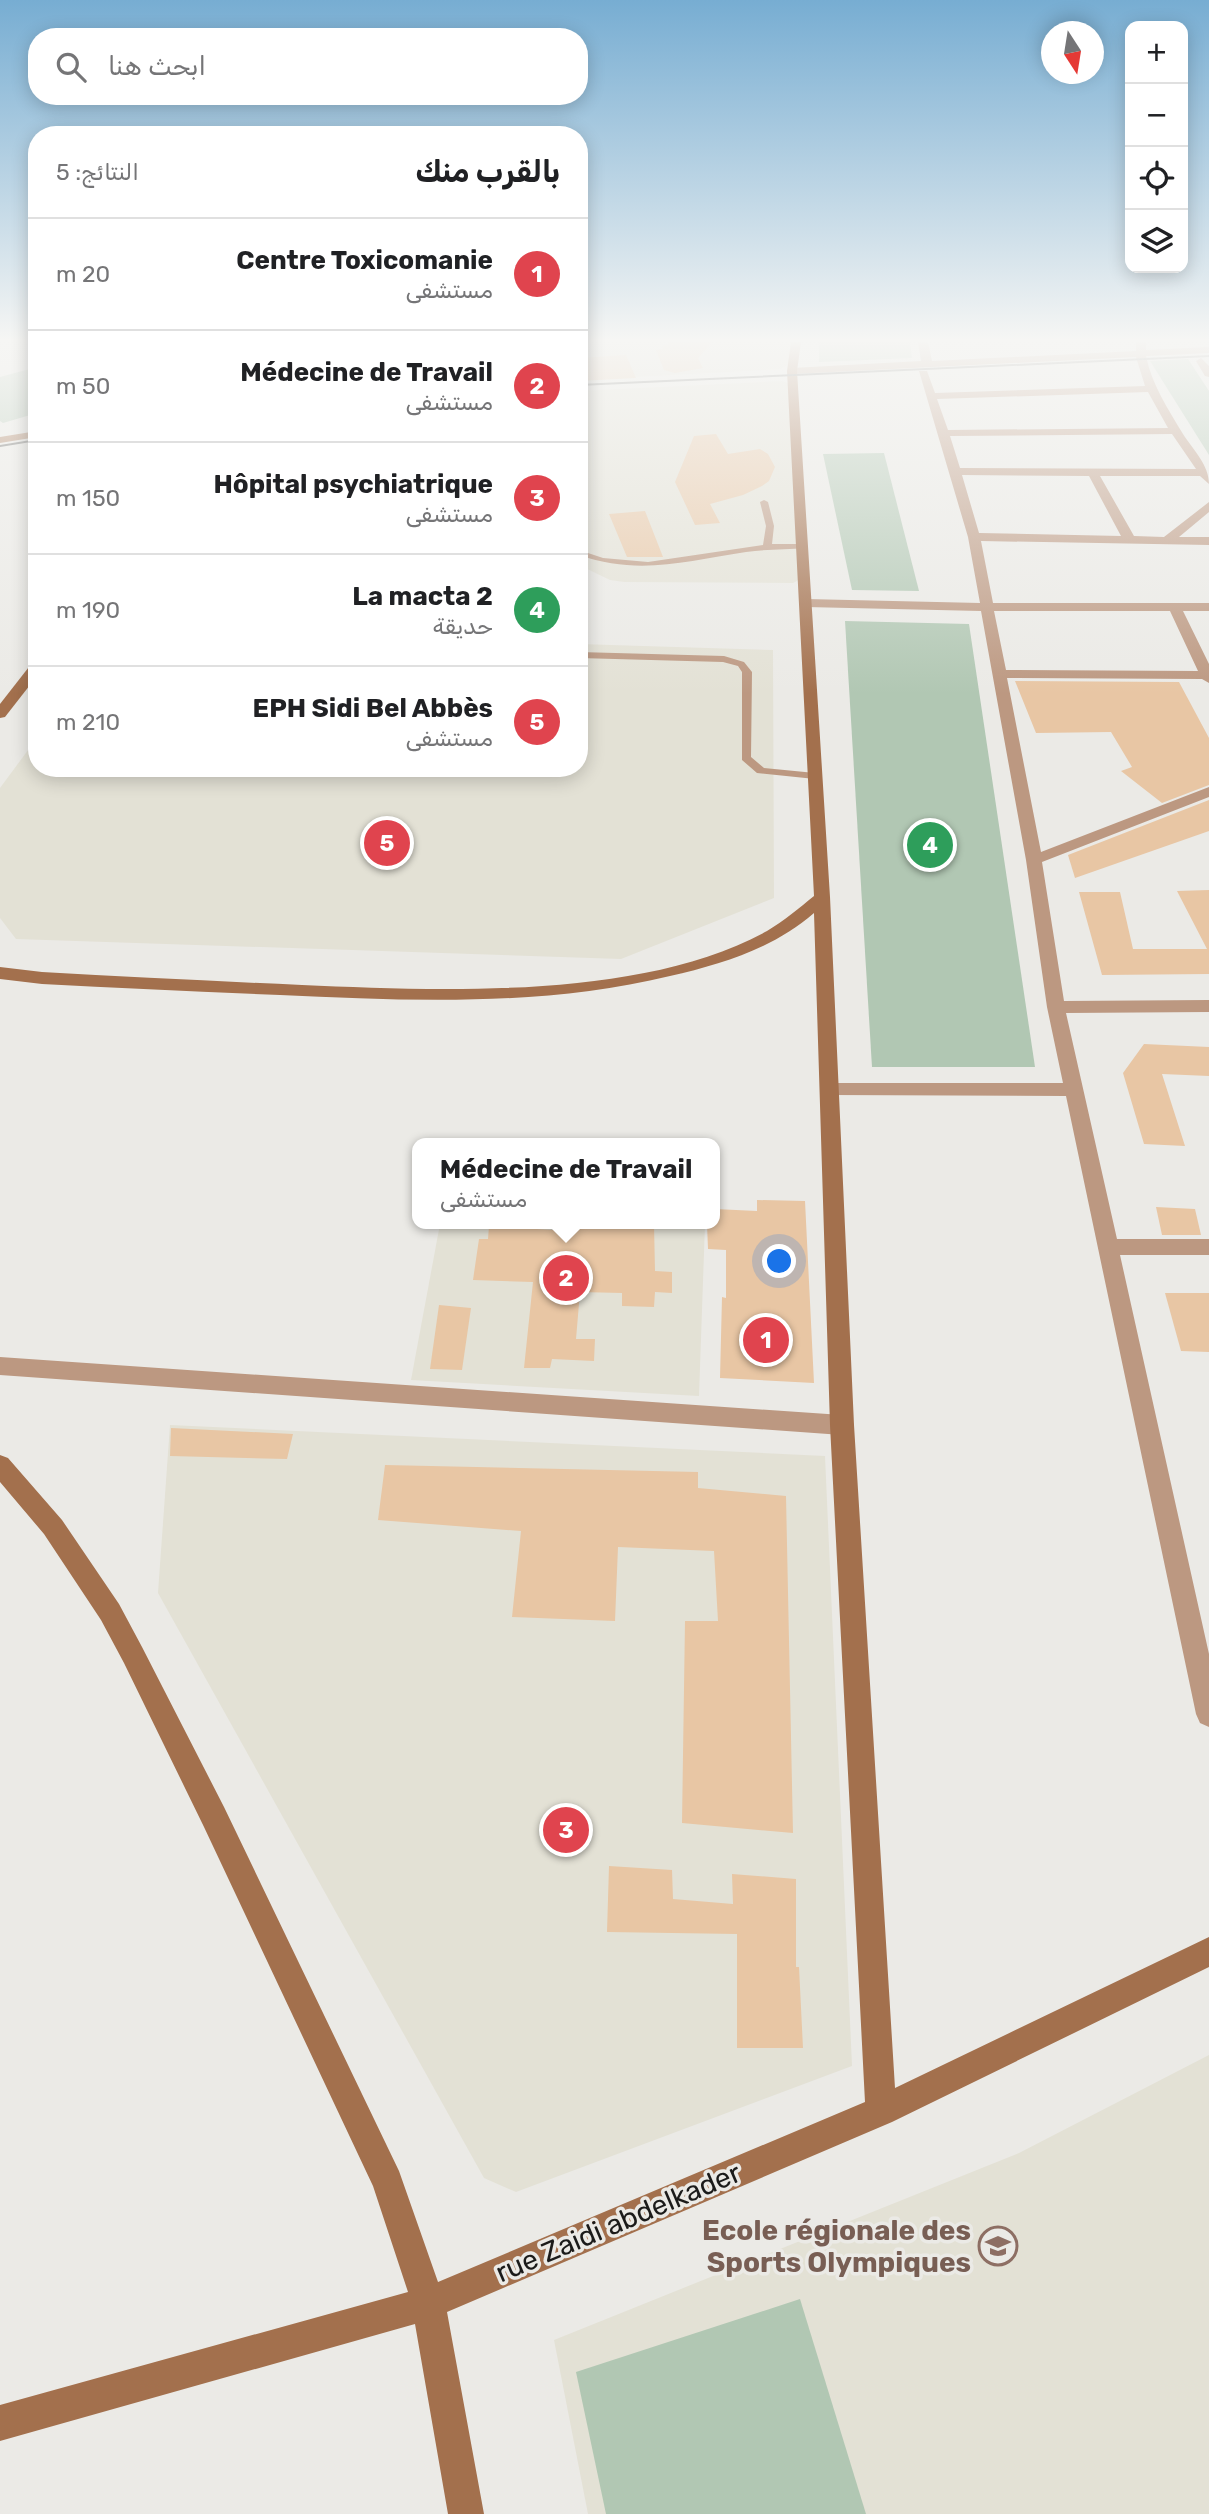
<!DOCTYPE html>
<html lang="ar">
<head>
<meta charset="utf-8">
<style>
  body { margin:0; font-family:Rubik,"Noto Naskh Arabic",sans-serif; background:#f6f6f6; color:#202124; direction:rtl }
  .controls { position:absolute; right:21px; top:21px; display:grid; overflow:hidden; border-radius:14px; box-shadow:0 4px 18px #0003 }
  .controls button { width:63px; height:63px; display:grid; place-items:center; padding:0; border:0; border-bottom:2px solid #e0e0e0; background:#fff; color:#202124; font:35px sans-serif }
  .compass { position:absolute; left:1041px; top:21px; width:63px; height:63px; border-radius:50%; background:#fff; box-shadow:0 4px 18px #0003; rotate:168deg }
  .you { position:absolute; left:780px; top:1262px; width:24px; height:24px; margin:-18px; border:5px solid #fff; border-radius:50%; background:#1a73e8; box-shadow:0 0 0 10px #1a73e833 }
  .badge { display:grid; place-items:center; width:46px; height:46px; border-radius:50%; background:#db2777; color:#fff; font-size:23px; font-weight:700 }
  .pin { position:absolute; translate:-50% -50%; border:4px solid #fff; box-shadow:0 2px 7px #0006 }
  .popup { position:absolute; left:412px; top:1138px; width:308px; height:91px; box-sizing:border-box; display:grid; place-content:center; border-radius:14px; background:#fff; filter:drop-shadow(0 2px 5px #0005); font-size:23px; white-space:nowrap; color:#757577 }
  .popup b { font-size:26px; color:#202124 }
  .popup::after { content:''; position:absolute; left:50%; top:100%; margin-left:-14px; border:14px solid transparent; border-top-color:#fff }
  .list { margin:0; padding:0; list-style:none }
  h2 { display:flex; justify-content:space-between; align-items:center; height:91px; margin:0; padding:0 28px; font-size:30px }
  h2 small { font-size:23px; font-weight:400; color:#757577 }
  .list li { display:grid; grid-template-columns:46px 1fr auto; gap:21px; align-items:center; box-sizing:border-box; height:112px; padding:0 28px; border-top:2px solid #e0e0e0 }
  .list b { display:block; font-size:26px; white-space:nowrap }
  .list p { margin:0; font-size:23px; white-space:nowrap; color:#757577 }
  .list em { font-size:23px; font-style:normal; color:#757577 }
  .icon { flex:none; width:38px; height:38px; fill:none; stroke:currentColor; stroke-width:2; stroke-linecap:round; stroke-linejoin:round }
  .map { position:relative; flex:none; width:1209px; height:2514px; overflow:hidden; direction:ltr }
  .search { position:absolute; background:#fff; box-shadow:0 4px 18px #0003; left:28px; top:28px; width:560px; height:77px; display:flex; align-items:center; gap:18px; box-sizing:border-box; padding:0 24px; border-radius:28px; color:#757577; font-size:26px }
  .panel { position:absolute; background:#fff; box-shadow:0 4px 18px #0003; left:28px; top:126px; width:560px; height:651px; border-radius:28px; direction:rtl }
  .map>svg:first-child { display:block }
  .built { fill:#e3e1d5 }
  .green { fill:#b1c7b3 }
  .building { fill:#e8c6a4 }
  .lines { fill:none; stroke-linecap:round; stroke-linejoin:round }
  .lane { fill:#bc9881; fill-rule:evenodd }
  .street { fill:#bc9881; fill-rule:evenodd }
  .secondary { fill:#a3704d; fill-rule:evenodd }
  .tram { stroke:#5a5a58; stroke-width:2 }
  .labels { text-anchor:middle; stroke-width:7; stroke-linejoin:round; paint-order:stroke }
  .near-street-label { font-size:28px; fill:#1b1b1a; stroke:#ebeae6 }
  .near-education-label { font-size:28px; font-weight:bold; fill:#785e54; stroke:#ebeae6; text-anchor:end }
</style>
</head>
<body>
<div class="map">
<svg width="1209" height="2514" viewBox="0 0 1209 2514">
  <rect width="100%" height="100%" fill="#ebeae6"/>
  <g class="built">
    <path d="M579,342H792L794,362L780,369L579,380Z"/>
    <path d="M782,381L793,385L802,578L793,583L624,582L610,580L579,565V391Z"/>
    <path d="M579,644L773,650L774,898L621,959L16,939L0,918V788L37,738V768H579Z"/>
    <path d="M440,1224H705L699,1396L411,1380Z"/>
    <path d="M170,1425L825,1456L852,2066L516,2192L484,2178L158,1593Z"/>
    <path d="M1209,2055V2514H588L554,2340L1019,2153Z"/>
  </g>
  <g class="green">
    <path d="M819,342H910L912,358L819,362Z"/>
    <path d="M1188,359L1209,391V455L1150,361Z"/>
    <path d="M37,367V413L3,423L0,421V377Z"/>
    <path d="M884,453L919,591L852,590L823,454Z"/>
    <path d="M845,621L969,624L1035,1067H872Z"/>
    <path d="M800,2299L866,2514H606L576,2372Z"/>
  </g>
  <g class="building">
    <path d="M667,342H712L698,358L703,368L675,373L664,370L656,350L663,349L662,346L669,345Z"/>
    <path d="M626,355L636,378L579,381V358Z"/>
    <path d="M716,434L728,454L760,449L768,454L775,467L769,481L762,486L743,495L710,504L720,523L695,525L675,482L694,436Z"/>
    <path d="M645,511L663,557H627L609,514Z"/>
    <path d="M1015,681L1179,682L1209,738V785L1162,803L1121,771L1132,767L1111,732L1036,733Z"/>
    <path d="M1209,800V831L1075,878L1068,855Z"/>
    <path d="M1209,890V974L1102,975L1079,892H1120L1133,949H1207L1177,891Z"/>
    <path d="M1144,1044L1209,1047V1076L1162,1074L1185,1146L1144,1144L1123,1073Z"/>
    <path d="M757,1200L805,1201L814,1383L720,1378L722,1297L726,1298V1250L708,1249L707,1224H715V1209L757,1211Z"/>
    <path d="M1156,1207L1195,1209L1201,1235H1162Z"/>
    <path d="M553,1224H654L655,1271L672,1272V1293L655,1292L654,1307L622,1306V1293L580,1292L576,1339H595L594,1361L552,1359L550,1368H524L533,1282L473,1280L479,1239H488L489,1226L553,1230Z"/>
    <path d="M1165,1293H1209V1352L1181,1351Z"/>
    <path d="M439,1305L471,1308L462,1370L430,1369Z"/>
    <path d="M171,1428L293,1434L287,1459L170,1456Z"/>
    <path d="M385,1465L698,1472V1488L786,1496L793,1833L682,1823L685,1621H718L714,1551L618,1547L615,1621L512,1617L521,1531L378,1520Z"/>
    <path d="M609,1866L672,1870L673,1899L733,1904L732,1874L796,1879V1967H799L803,2048H737V1934L607,1932Z"/>
  </g>
  <g class="lines">
    <g class="lane">
      <path d="M764,500L768,502L774,526L772,544H806V548C786,550 766,549 746,552C686,561 639,576 579,555V550L603,558L648,562L763,545L766,526L760,502Z"/>
      <path d="M579,652L724,656L744,662L752,672L751,757L764,768L815,773L820,776L815,779L757,773L742,760V672L738,666L723,662L579,658Z"/>
    </g>
    <g class="street">
      <path d="M918,342H928L932,361L1136,351V342H1146V350L1209,347V353L1146,356C1152,385 1168,409 1183,434C1194,451 1209,465 1209,484L1200,476H1100L1134,536L1164,537L1209,502V512L1179,537H1209V545L981,541L993,603H1209V611H1183L1209,664V683L1202,679L1007,678L1041,852L1209,787V797L1042,862L1064,1001L1209,1000V1012L1066,1013L1117,1239H1209V1255H1120L1209,1654V1727L1200,1723L1196,1714L1066,1096L829,1095L822,1094L820,1089L822,1084L829,1083H1063L1047,1007L1026,860L981,611L806,607L799,603L806,599L980,603L968,537L919,371H927L935,393L1145,386L1136,357L792,374L787,371L792,368L921,361ZM1148,392L1168,428L948,430L937,399ZM1172,434L1196,469L960,468L950,436ZM962,475L1089,476L1121,536L979,533ZM994,611H1170L1198,671L1006,670Z"/>
      <path d="M1201,358L1209,366V377L1205,376L1196,361Z"/>
      <path d="M0,1357L842,1415L850,1418L854,1425L850,1432L842,1435L0,1375Z"/>
    </g>
    <g class="secondary">
      <path d="M791,342H801L797,371L830,897L854,1425L895,2088L1209,1937V1967L892,2122L447,2312L484,2514H448L415,2324L0,2441V2405L408,2292L373,2186L204,1827L124,1663L101,1620L44,1534L0,1482V1455L8,1458L62,1520L119,1604L142,1647L224,1807L399,2171L438,2282L865,2102L830,1425L814,913C774,948 722,964 670,976C542,1007 411,1001 280,995C201,992 121,988 42,984L0,979V967L42,972C129,977 215,981 302,985C442,991 642,1000 767,931C784,921 799,908 814,896L787,371Z"/>
      <path d="M37,431V437L0,443V437Z"/>
      <path d="M37,662V676L5,717L0,718V704L32,663Z"/>
    </g>
    <g class="tram">
      <path d="M579,385L1209,356"/>
      <path d="M0,446L37,440"/>
    </g>
  </g>
  <linearGradient id="sky" x2="0" y2="1"><stop stop-color="#77add2"/><stop offset="0.49" stop-color="#f6f6f4"/><stop offset="1" stop-color="#f6f6f4" stop-opacity="0"/></linearGradient>
  <rect width="1209" height="694" fill="url(#sky)"/>
  <defs>
    <symbol id="school-ring" viewBox="-11 -11 22 22"><circle r="9.5" fill="#ebeae6" stroke="#8d6e63" stroke-width="1.5"/><path d="M0-5L7-2L0 1L-7-2ZM-4 1L0 2.5L4 1V4Q0 6-4 4Z" fill="#8d6e63"/></symbol>
  </defs>
  <g fill-rule="evenodd">
    <use href="#school-ring" x="976" y="2224" width="44" height="44"/>
  </g>
  <g class="labels">
    <g class="near-street-label">
      <text transform="translate(618 2222) rotate(-23)" y="10">rue Zaidi abdelkader</text>
    </g>
    <g class="near-education-label">
      <text x="971" y="2240">Ecole régionale des<tspan x="971" dy="32">Sports Olympiques</tspan></text>
    </g>
  </g>
</svg>
<div class="controls">
<button>+</button>
<button>−</button>
<button><svg class="icon" aria-label="locate" viewBox="0 0 24 24"><circle cx="12" cy="12" r="6"/><path d="M12 2v4M12 18v4M2 12h4M18 12h4"/></svg></button>
<button><svg class="icon" aria-label="layers" viewBox="0 0 24 24"><path d="M12 4l9 5-9 5-9-5zM3 14l9 5 9-5"/></svg></button>
</div>
<svg class="compass" viewBox="-18 -18 36 36"><path d="M0-13l5 13h-10z" fill="#e53935"/><path d="M0 13l5-13h-10z" fill="#757577"/></svg>
<div class="you"></div>
<div class="pin badge" style="left:766px;top:1340px;background:#e0444e">1</div>
<div class="pin badge" style="left:566px;top:1278px;background:#e0444e">2</div>
<div class="popup"><b>Médecine de Travail</b>مستشفى</div>
<div class="pin badge" style="left:566px;top:1830px;background:#e0444e">3</div>
<div class="pin badge" style="left:930px;top:845px;background:#2e9e5b">4</div>
<div class="pin badge" style="left:387px;top:843px;background:#e0444e">5</div>
<div class="search"><svg class="icon" aria-label="search" viewBox="0 0 24 24"><circle cx="10" cy="10" r="6"/><path d="M15 15l6 6"/></svg>ابحث هنا</div>
<section class="panel">
<h2>بالقرب منك<small>النتائج: 5</small></h2>
<ul class="list">
<li><span class="badge" style="background:#e0444e">1</span><div><b>Centre Toxicomanie</b><p>مستشفى</p></div><em>20 m</em></li>
<li><span class="badge" style="background:#e0444e">2</span><div><b>Médecine de Travail</b><p>مستشفى</p></div><em>50 m</em></li>
<li><span class="badge" style="background:#e0444e">3</span><div><b>Hôpital psychiatrique</b><p>مستشفى</p></div><em>150 m</em></li>
<li><span class="badge" style="background:#2e9e5b">4</span><div><b>La macta 2</b><p>حديقة</p></div><em>190 m</em></li>
<li><span class="badge" style="background:#e0444e">5</span><div><b>EPH Sidi Bel Abbès</b><p>مستشفى</p></div><em>210 m</em></li>
</ul>
</section>
</div>
</body>
</html>
